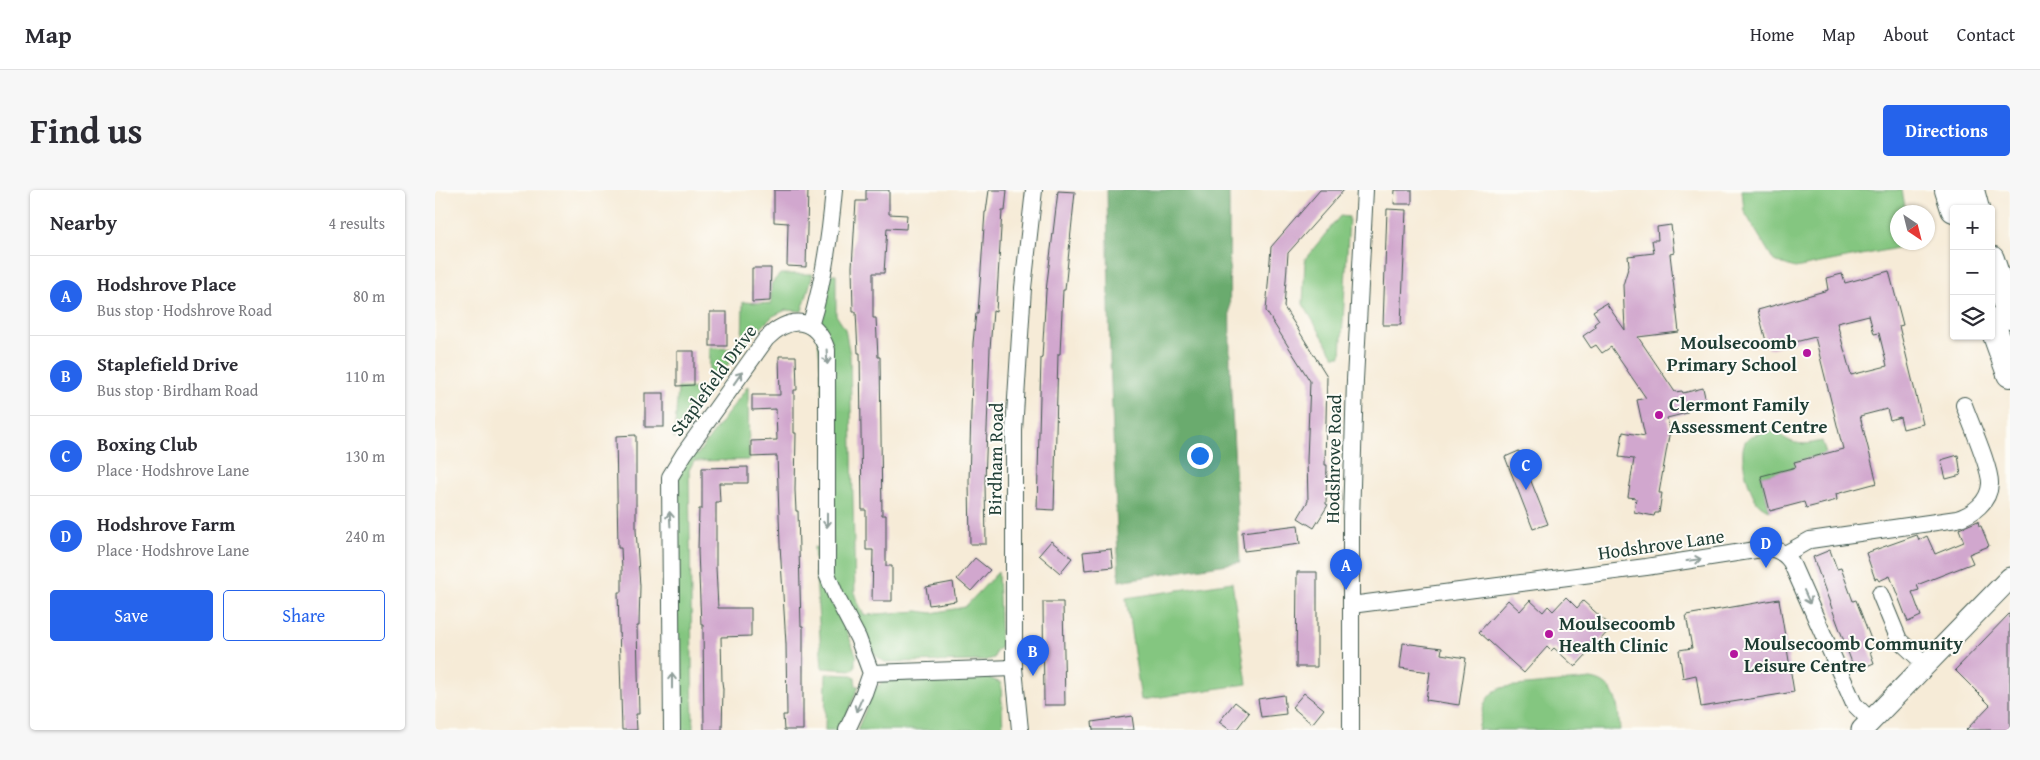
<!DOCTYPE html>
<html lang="en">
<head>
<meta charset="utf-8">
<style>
  body { margin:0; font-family:"Gentium Book Plus",serif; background:#f7f7f7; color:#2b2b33 }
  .controls { position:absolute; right:15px; top:15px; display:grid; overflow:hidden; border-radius:5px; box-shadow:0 1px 4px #0004 }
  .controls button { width:45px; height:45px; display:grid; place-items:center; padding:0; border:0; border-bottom:1px solid #e1e1e2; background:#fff; color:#2b2b33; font:25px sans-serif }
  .compass { position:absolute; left:1455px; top:15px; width:45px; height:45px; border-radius:50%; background:#fff; box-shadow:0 1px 4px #0004; rotate:145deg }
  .you { position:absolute; left:764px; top:265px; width:18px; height:18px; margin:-12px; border:4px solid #fff; border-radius:50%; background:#1a73e8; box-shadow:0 0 0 8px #1a73e833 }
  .badge { display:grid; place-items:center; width:32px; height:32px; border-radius:50%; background:#2563eb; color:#fff; font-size:16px; font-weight:700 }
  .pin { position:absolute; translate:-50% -41px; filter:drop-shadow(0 1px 2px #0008) }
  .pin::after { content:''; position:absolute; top:26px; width:18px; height:15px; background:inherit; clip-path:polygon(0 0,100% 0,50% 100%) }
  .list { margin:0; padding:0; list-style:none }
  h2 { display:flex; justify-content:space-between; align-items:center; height:65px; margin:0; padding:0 20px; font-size:21px }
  h2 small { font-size:16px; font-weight:400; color:#7c7c81 }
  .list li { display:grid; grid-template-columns:32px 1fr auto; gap:15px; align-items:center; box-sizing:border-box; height:80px; padding:0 20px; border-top:1px solid #e1e1e2 }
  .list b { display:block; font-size:19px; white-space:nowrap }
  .list p { margin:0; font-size:16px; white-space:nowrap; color:#7c7c81 }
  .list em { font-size:16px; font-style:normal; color:#7c7c81 }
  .actions { display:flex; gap:10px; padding:15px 20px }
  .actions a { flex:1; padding:11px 0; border:1px solid #2563eb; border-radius:5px; text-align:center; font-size:18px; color:#2563eb }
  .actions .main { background:#2563eb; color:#fff }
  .icon { flex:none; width:28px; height:28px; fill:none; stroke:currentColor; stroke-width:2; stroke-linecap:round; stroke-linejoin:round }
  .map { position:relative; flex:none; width:1575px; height:540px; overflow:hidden; border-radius:5px }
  header { display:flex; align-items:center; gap:30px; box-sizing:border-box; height:70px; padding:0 25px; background:#fff; border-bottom:1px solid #e1e1e2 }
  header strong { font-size:24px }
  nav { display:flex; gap:28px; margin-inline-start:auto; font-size:18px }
  .intro { display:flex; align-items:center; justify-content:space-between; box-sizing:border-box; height:120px; padding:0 30px }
  h1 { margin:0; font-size:35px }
  .button { padding:12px 22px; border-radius:5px; background:#2563eb; color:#fff; font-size:18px; font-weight:700 }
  main { display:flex; gap:30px; padding:0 30px }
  aside { flex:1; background:#fff; border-radius:5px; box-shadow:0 1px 4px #0004 }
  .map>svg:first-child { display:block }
  .green { fill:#84c680; stroke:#52825a }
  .forest { fill:#6bab6e; stroke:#457451 }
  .building { fill:#d1a7ce; fill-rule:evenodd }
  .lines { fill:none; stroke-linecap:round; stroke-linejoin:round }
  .minor-casing { stroke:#3f574c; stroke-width:18 }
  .tertiary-casing { stroke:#3f574c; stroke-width:23 }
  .primary-casing { stroke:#3f574c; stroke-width:28 }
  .minor { stroke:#fff; stroke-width:16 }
  .tertiary { stroke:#fff; stroke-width:21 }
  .primary { stroke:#fff; stroke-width:26 }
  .oneway { stroke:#8f9e9a }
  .poi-dot { fill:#b5179e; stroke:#fdfcf7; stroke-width:2 }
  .labels { text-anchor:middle; stroke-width:4; stroke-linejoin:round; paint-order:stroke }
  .poi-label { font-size:19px; font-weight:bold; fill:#1f3d34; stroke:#fdfcf7; text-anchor:start }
  .street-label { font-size:19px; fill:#1f3d34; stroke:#fdfcf7 }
</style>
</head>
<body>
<header>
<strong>Map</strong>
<nav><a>Home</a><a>Map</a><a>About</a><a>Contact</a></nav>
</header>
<div class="intro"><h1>Find us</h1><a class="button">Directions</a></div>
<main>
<aside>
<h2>Nearby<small>4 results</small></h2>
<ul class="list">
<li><span class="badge">A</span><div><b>Hodshrove Place</b><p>Bus stop · Hodshrove Road</p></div><em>80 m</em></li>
<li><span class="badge">B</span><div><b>Staplefield Drive</b><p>Bus stop · Birdham Road</p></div><em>110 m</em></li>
<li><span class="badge">C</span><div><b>Boxing Club</b><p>Place · Hodshrove Lane</p></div><em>130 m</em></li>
<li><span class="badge">D</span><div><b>Hodshrove Farm</b><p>Place · Hodshrove Lane</p></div><em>240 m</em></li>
</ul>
<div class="actions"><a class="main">Save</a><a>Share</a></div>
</aside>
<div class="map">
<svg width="1575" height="540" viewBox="0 0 1575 540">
  <rect width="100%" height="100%" fill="#fdfcf7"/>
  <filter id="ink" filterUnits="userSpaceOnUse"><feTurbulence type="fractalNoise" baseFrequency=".02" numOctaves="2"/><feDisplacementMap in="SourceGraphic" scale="10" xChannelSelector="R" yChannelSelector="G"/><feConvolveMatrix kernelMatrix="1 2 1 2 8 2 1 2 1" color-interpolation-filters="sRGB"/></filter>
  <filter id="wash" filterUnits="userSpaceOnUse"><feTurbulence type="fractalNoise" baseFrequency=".0096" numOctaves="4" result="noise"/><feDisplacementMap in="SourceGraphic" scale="20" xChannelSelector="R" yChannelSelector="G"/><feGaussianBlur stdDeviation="1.12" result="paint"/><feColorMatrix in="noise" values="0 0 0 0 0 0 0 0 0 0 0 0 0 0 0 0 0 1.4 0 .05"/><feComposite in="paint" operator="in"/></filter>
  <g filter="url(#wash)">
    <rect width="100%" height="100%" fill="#f6ebd7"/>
    <g class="green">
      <path d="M1307,0H1467L1471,22H1462V52L1477,53L1478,55L1360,78L1339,71L1309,21Z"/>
      <path d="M905,26L914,27L906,166H899L868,114L870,69Z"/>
      <path d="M345,84H378L367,121L351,120L338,126L307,157L308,112L336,114V94Z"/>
      <path d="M393,84H401V125L410,139L415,165L420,406L429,425L483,421L497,423L530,417L563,382L566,457L561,461L559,468L549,471L450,472C433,464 429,443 422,427L408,432L422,467L420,469V478L417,480L387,478L379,357L399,362L382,132Z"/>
      <path d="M275,158L305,159L274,199L239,249L243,198L274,199Z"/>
      <path d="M313,196L314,270L259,271L254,280L258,540H243L239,285L255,261L262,265Z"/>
      <path d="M1337,241C1343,242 1346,246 1351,249C1364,256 1374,254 1387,251L1391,264L1360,272L1361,277L1326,286L1335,321C1330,318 1325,316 1322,312C1314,300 1301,261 1312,249C1317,244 1330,243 1337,241Z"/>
      <path d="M797,392L812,494L706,510L691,408Z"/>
      <path d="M391,484L417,485L420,488L421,496H424L405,540H390Z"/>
      <path d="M552,487L566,493L568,540H422L439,500L449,490Z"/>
      <path d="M1156,489C1183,493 1183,518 1185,540H1043C1048,521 1048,502 1070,497Z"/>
    </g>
    <path class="forest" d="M672,0H794L795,182L805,372L684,391L675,170Z"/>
    <g id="blocks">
      <g class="building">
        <path d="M339,0H373L371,77L352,76L353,33L339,32Z"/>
        <path d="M431,0H454V24L472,25L471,39L452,38L449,83H438V128H441L443,167H445L447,325H451V376H457V411H437L438,360H431V320H427L425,163H423L421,122H418L417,77L421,11H431Z"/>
        <path d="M554,0H572L570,21H567L561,122L558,121L555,159L550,292L551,354H535L534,291L538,153L541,123H543L550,22H551Z"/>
        <path d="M885,0H909L853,63L849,117L892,186L890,275H892L891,314L893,315L879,338L863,328L873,311L872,270L875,191L831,121L836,57Z"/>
        <path d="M960,0H977V14H959Z"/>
        <path d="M623,1L640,2L630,100H628L625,164H623L619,320L602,319L606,168H607L611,101Z"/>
        <path d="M952,19L971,20L966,135H948Z"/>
        <path d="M1236,35L1239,63L1235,64L1244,142L1203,147L1240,202L1247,201L1248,203L1268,198L1271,212L1251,218L1252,223L1232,228L1235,240L1224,303H1227L1224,323H1220L1219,326L1199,322L1201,308L1193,307L1199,269L1184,267L1188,242L1210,246L1202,210L1211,208L1176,157L1167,163L1161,155L1156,158L1148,146L1161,137L1159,134L1164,130L1158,121L1171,113L1190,140L1188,95L1194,75L1193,66L1219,63L1217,50H1223L1222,37Z"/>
        <path d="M317,78H336L335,111L317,112Z"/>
        <path d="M1454,81L1468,135L1464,136L1488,234L1468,239L1465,227L1455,230L1452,219L1425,226L1442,293L1401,304L1402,310L1371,318L1369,312L1335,321L1326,286L1361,277L1359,272L1408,259L1380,147L1333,159L1323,120L1393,100L1391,88L1407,84L1410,93ZM1434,125L1439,144L1444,143L1452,176L1416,185L1402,133Z"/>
        <rect x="275" y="122" width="17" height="34"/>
        <path d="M242,161H259V195L242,196Z"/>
        <path d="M344,166H361L362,200H359V243H361L360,300L361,321H363L366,436H368V540H349L348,525H352L351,454L345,355L342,266L316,267V251L342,250L341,219L317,220V205H345Z"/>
        <rect x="210" y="203" width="19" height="34"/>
        <path d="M201,245V340L205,396L204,436H202L204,524H201L202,540H187L183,402H187V379L186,358H183L181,246Z"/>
        <path d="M1084,261L1113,334L1098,339L1070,267Z"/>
        <path d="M1523,265L1526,285L1511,289L1506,270Z"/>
        <path d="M313,277V293H284L285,312H281V377L283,418H316V446L286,447L287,492L288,499L287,540H269L268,435H266L263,361L264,319H267V278Z"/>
        <path d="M1543,331L1544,336H1546L1554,356L1534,364L1538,373L1482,395L1484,400L1477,402L1486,426L1473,432L1455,386L1444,391L1442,388L1440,389L1431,363L1482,345L1484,350L1492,346L1500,364L1529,352L1524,339Z"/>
        <path d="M863,335L865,354L809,361L807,342Z"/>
        <path d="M616,351L637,368L625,383L604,365Z"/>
        <path d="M676,359L678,377L650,380L648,362Z"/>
        <path d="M1395,360L1402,379L1406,378L1418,411L1421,410L1439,457L1434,459L1439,473L1420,481L1378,367Z"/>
        <path d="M540,368L555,380L536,401L522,389Z"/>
        <path d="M862,382H882V477H861Z"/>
        <path d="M518,392L521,411L494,415L491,397Z"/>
        <path d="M1131,407L1142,418L1148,411L1177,437L1140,477L1119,458L1116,461L1112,457L1089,483L1044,442L1073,410L1085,421L1095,410L1108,422L1113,416L1118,421Z"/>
        <path d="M1344,409L1359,502L1266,517L1261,485L1248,488L1244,460L1257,458L1251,425Z"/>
        <path d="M608,412H628L630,515H609Z"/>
        <path d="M1575,423V540H1531L1555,515L1520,480Z"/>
        <path d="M968,453L1007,458L1006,464L1031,468L1024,515L991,510L995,482L965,478Z"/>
        <path d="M869,503L889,519L877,534L857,517Z"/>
        <path d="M849,505L851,524L826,527L823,509Z"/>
        <path d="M800,512L814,523L801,540H795L784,532Z"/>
        <path d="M697,526L699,540H658L657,532Z"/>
      </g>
    </g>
  </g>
  <g filter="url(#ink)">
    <use href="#blocks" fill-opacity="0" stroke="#3f574c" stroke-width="1"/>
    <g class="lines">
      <defs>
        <g id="minor">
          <path d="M375,136C389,92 395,46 399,0"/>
          <path d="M1350,364L1375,350L1522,329C1538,324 1554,312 1555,294C1556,279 1535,232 1529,215"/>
          <path d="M1445,404L1464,450L1490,474"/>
          <path d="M916,415L1211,377L1333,358C1343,359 1350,363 1356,372L1419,514L1436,531"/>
          <path d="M436,483L579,478"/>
          <path d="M237,540L235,287L249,264L331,149C354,126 380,125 392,160V384L401,406L423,448L436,483L429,503L412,540"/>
          <path d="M585,540L579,478V240L588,98L599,0"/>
          <path d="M916,540V331L920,190L930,0"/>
        </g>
        <path id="tertiary" d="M1427,540L1575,388"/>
        <g id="primary">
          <path d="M1513,0L1519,19"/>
          <path d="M1536,0L1541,19"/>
          <path d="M1556,69L1575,126"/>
          <path d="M1556,131L1575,184"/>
        </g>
      </defs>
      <use href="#minor" class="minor-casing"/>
      <use href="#tertiary" class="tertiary-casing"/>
      <use href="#primary" class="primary-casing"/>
      <use href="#minor" class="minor"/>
      <use href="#tertiary" class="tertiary"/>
      <use href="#primary" class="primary"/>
    </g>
    <defs><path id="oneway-shaft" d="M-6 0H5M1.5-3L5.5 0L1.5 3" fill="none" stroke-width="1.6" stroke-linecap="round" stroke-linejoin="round" transform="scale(1.25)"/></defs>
    <g class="oneway">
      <use href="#oneway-shaft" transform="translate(392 167) rotate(87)"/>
      <use href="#oneway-shaft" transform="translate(303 188) rotate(-55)"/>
      <use href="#oneway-shaft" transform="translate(235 329) rotate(-93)"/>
      <use href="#oneway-shaft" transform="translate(392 330) rotate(90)"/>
      <use href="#oneway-shaft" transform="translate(1259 370) rotate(-8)"/>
      <use href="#oneway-shaft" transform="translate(1372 407) rotate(66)"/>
      <use href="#oneway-shaft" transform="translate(237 491) rotate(-90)"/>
      <use href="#oneway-shaft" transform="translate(424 515) rotate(114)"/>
    </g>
  </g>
  <g class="poi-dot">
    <circle cx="1372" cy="163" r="5"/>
    <circle cx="1224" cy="225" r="5"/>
    <circle cx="1114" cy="444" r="5"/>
    <circle cx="1299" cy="464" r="5"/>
  </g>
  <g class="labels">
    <g class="poi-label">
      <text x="1362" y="159" text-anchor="end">Moulsecoomb<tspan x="1362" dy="22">Primary School</tspan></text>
      <text x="1234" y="221">Clermont Family<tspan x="1234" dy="22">Assessment Centre</tspan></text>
      <text x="1124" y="440">Moulsecoomb<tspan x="1124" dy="22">Health Clinic</tspan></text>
      <text x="1309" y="460">Moulsecoomb Community<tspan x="1309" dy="22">Leisure Centre</tspan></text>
    </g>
    <g class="street-label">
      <text transform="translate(278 190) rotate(-54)" y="7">Staplefield Drive</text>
      <text transform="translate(560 269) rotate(-89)" y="7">Birdham Road</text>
      <text transform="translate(898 269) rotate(-89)" y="7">Hodshrove Road</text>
      <text transform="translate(1226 354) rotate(-8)" y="7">Hodshrove Lane</text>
    </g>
  </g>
</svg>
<div class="controls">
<button>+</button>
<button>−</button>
<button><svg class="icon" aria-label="layers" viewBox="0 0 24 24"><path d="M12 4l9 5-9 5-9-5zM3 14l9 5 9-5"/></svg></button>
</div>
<svg class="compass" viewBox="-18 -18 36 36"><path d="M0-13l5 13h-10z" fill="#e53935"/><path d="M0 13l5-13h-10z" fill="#7c7c81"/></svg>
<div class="you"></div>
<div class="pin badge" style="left:911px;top:400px">A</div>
<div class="pin badge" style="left:598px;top:486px">B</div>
<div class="pin badge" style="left:1091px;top:300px">C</div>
<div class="pin badge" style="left:1331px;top:378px">D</div>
</div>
</main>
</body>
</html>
